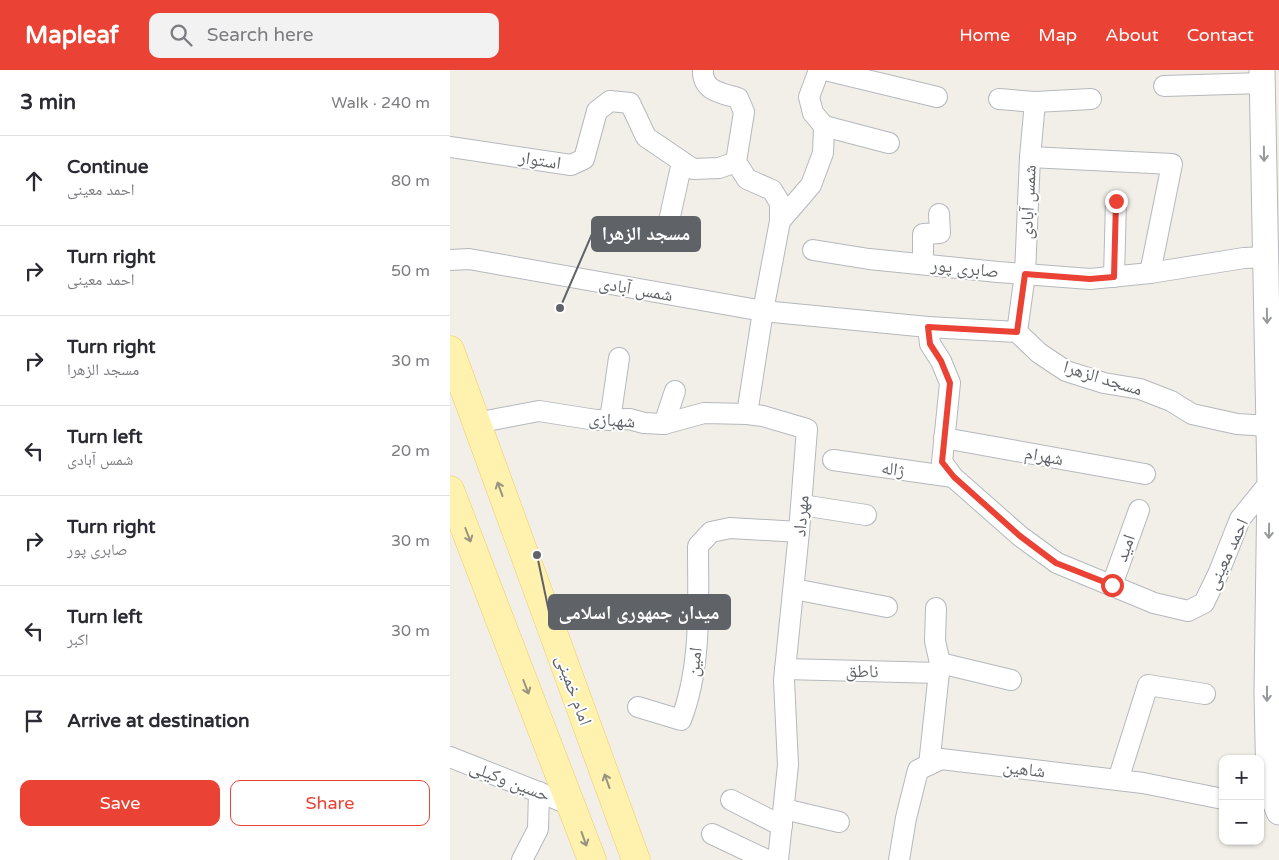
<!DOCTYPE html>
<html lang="en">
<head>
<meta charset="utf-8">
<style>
  body { margin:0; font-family:"Varela Round","Noto Naskh Arabic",sans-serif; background:#f2f2f3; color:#2b2b33 }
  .controls { position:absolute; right:15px; bottom:15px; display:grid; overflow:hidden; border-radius:10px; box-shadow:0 1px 4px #0004 }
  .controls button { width:45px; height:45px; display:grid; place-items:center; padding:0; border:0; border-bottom:1px solid #e1e1e2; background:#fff; color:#2b2b33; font:25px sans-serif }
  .stop { position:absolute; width:15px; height:15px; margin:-11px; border:4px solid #ea4335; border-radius:50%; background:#fff }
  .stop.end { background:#ea4335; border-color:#fff; box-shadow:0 1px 5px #0008 }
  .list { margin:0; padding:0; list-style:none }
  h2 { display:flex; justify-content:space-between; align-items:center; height:65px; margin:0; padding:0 20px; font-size:21px }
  h2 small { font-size:16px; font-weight:400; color:#7c7c81 }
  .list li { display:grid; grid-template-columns:32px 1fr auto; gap:15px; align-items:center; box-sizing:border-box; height:90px; padding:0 20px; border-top:1px solid #e1e1e2 }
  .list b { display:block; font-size:19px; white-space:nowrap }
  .list p { margin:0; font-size:16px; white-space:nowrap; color:#7c7c81 }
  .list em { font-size:16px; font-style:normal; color:#7c7c81 }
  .actions { display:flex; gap:10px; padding:15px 20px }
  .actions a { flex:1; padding:11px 0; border:1px solid #ea4335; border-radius:10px; text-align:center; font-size:18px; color:#ea4335 }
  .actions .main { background:#ea4335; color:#fff }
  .icon { flex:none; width:28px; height:28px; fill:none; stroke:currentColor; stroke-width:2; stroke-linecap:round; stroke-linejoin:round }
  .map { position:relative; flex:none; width:829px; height:790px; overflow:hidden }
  header { display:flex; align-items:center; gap:30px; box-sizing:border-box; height:70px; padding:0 25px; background:#ea4335; color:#fff }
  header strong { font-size:24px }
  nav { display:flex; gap:28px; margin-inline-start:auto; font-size:18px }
  .search { width:350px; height:45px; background:#f2f2f3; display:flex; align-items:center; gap:12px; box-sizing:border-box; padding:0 18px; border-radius:10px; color:#7c7c81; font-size:19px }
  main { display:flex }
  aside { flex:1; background:#fff }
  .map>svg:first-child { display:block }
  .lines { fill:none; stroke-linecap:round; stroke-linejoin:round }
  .minor-casing { stroke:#b5b8bc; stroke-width:22 }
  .tertiary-casing { stroke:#b5b8bc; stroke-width:27 }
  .primary-casing { stroke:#f2c960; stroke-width:29 }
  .minor { stroke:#fff; stroke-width:20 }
  .tertiary { stroke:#fff; stroke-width:25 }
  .primary { stroke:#fff2af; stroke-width:28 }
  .oneway { stroke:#979a9d }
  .oneway2 { stroke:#979581 }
  .route { stroke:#ea4335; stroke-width:6 }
  .labels { text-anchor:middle; stroke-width:4; stroke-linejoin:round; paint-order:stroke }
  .street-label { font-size:18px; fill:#5f6368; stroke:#fff }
  .leader { fill:none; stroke:#5f6368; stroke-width:2 }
  .callout-dot { fill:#5f6368; stroke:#fff; stroke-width:2 }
  .callout { fill:#5f6368; stroke:#5f6368; stroke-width:2 }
  .callout-label { font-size:19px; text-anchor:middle; font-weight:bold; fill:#fff }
</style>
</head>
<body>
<header>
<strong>Mapleaf</strong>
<div class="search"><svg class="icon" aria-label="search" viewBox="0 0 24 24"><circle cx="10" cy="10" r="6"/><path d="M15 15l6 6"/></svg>Search here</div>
<nav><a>Home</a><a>Map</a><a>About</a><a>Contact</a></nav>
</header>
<main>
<aside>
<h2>3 min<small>Walk · 240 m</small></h2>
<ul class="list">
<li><svg class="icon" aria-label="ahead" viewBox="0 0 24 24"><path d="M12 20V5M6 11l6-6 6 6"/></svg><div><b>Continue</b><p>احمد معینی</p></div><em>80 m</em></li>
<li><svg class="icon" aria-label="right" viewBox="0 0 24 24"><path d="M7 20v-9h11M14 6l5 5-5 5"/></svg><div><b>Turn right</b><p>احمد معینی</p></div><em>50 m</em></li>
<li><svg class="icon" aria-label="right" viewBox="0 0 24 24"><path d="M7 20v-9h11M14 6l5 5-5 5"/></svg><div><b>Turn right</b><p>مسجد الزهرا</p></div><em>30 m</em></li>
<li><svg class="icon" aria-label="left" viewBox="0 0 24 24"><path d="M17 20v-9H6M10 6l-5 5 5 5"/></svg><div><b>Turn left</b><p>شمس آبادی</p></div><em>20 m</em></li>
<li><svg class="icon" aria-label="right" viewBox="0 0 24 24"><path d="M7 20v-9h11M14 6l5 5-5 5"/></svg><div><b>Turn right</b><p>صابری پور</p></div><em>30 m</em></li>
<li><svg class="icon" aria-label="left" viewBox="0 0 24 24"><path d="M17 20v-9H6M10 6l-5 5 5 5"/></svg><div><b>Turn left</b><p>اکبر</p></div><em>30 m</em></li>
<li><svg class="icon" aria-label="arrive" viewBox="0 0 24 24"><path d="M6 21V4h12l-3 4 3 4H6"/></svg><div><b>Arrive at destination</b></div></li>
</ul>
<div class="actions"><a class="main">Save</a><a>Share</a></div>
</aside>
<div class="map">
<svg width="829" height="790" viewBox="0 0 829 790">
  <rect width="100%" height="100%" fill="#f1efe8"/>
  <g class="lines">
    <defs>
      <g id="minor">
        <path d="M253,0C252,21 271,23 288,28L294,42L286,92L297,109L322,120L330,133V151L313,241L297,344L313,346L357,359L349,462L334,610L338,695L328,790"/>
        <path d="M375,0L487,27"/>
        <path d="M714,16L813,13"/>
        <path d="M549,29L585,32L641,29"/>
        <path d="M374,56L439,73"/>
        <path d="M0,77L121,95L134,89L147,41L160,31L180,33L196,67L243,99L269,98L286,92"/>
        <path d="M580,87L722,94L700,203"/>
        <path d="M330,151L361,115L373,83L374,56L363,43L359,27L369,0"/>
        <path d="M217,160L232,92"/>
        <path d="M363,180L419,189L548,202L640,209L700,203L794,188L816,187"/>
        <path d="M0,190L19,189L313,241L478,257L567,262L589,283L616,301L654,313L690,319L721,331L742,344L787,354L819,356"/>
        <path d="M473,194V164L490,163L489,144"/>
        <path d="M664,207L666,131"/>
        <path d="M478,257L480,274L491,291L500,313L492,392L503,407L570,466L607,493L704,533L738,541L754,533L769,502L790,449L820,412"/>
        <path d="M567,262L575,204L580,87L585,32"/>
        <path d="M160,350L169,288"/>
        <path d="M26,353L89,341L146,350L179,349L194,353L214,354L254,343L297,344"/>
        <path d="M214,354L225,321"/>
        <path d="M494,368L695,404"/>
        <path d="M383,390L503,407"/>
        <path d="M352,435L416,445"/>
        <path d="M662,515L689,440"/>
        <path d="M344,519L437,537"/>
        <path d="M490,593L561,610"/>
        <path d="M335,599L489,603"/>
        <path d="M188,637L231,650C252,596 248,533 248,476L261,462L280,458L349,462"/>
        <path d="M0,687L121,735"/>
        <path d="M479,695L490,593L485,571L486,538"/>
        <path d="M668,710L698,615L755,624"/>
        <path d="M281,730L332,756"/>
        <path d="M334,739L389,752"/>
        <path d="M262,764L317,790"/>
        <path d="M72,790L88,759L89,722"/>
        <path d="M449,790L456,748L468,700L491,689L693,713L773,729"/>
      </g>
      <path id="tertiary" d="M812,0L820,412L817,624L819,716L829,742"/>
      <g id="primary">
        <path d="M0,280L186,790"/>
        <path d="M0,420L142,790"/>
      </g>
    </defs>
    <use href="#minor" class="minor-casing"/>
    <use href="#tertiary" class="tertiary-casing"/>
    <use href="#primary" class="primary-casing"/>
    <use href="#minor" class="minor"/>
    <use href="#tertiary" class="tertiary"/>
    <use href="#primary" class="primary"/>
  </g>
  <defs><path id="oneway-shaft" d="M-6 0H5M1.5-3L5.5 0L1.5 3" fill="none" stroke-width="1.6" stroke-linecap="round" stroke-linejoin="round" transform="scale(1.25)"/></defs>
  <g class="oneway">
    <use href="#oneway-shaft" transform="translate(814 84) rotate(89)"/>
    <use href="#oneway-shaft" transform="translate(817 246) rotate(89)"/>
    <use href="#oneway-shaft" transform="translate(819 461) rotate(91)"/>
    <use href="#oneway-shaft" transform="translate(817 624) rotate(90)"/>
  </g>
  <g class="oneway2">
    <use href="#oneway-shaft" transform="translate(50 419) rotate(-110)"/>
    <use href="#oneway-shaft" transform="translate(18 465) rotate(69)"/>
    <use href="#oneway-shaft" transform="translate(76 617) rotate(69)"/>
    <use href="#oneway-shaft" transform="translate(157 711) rotate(-110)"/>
    <use href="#oneway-shaft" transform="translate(134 769) rotate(70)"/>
  </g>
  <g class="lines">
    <path class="route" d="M662,515L606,493L570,466L504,407L492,392L500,313L491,291L480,274L478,257L567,262L575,204L640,209L664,207L666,131"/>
  </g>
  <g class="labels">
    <g class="street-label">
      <text transform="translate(90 90) rotate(9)" y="6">استوار</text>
      <text transform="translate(578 132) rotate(-87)" y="6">شمس آبادی</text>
      <text transform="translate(515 198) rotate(6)" y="6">صابری پور</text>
      <text transform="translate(186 219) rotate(10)" y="6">شمس آبادی</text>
      <text transform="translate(653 308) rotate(17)" y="6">مسجد الزهرا</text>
      <text transform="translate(162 350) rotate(4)" y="6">شهبازی</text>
      <text transform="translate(594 386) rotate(10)" y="6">شهرام</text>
      <text transform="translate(443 399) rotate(8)" y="6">ژاله</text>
      <text transform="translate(351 446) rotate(-85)" y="6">مهرداد</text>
      <text transform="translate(675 478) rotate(-70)" y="6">امید</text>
      <text transform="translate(777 484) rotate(-65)" y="6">احمد معینی</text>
      <text transform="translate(244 592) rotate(-83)" y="6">امین</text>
      <text transform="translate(412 601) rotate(1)" y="6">ناطق</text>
      <text transform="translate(124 620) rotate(70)" y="6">امام خمینی</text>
      <text transform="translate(574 699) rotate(7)" y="6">شاهین</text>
      <text transform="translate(60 711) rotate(21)" y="6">حسین وکیلی</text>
    </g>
  </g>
  <path class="leader" d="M110 238L142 164M87 485L99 542"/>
  <g class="callout-dot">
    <circle cx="110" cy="238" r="5"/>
    <circle cx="87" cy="485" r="5"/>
  </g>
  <g class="callout">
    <rect x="142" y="147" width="108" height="34" rx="5"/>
    <rect x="99" y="525" width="181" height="34" rx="5"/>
  </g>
  <g class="callout-label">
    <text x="196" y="170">مسجد الزهرا</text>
    <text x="189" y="549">میدان جمهوری اسلامی</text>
  </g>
</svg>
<div class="controls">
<button>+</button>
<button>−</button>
</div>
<div class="stop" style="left:662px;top:515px"></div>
<div class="stop end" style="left:666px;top:131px"></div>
</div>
</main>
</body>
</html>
